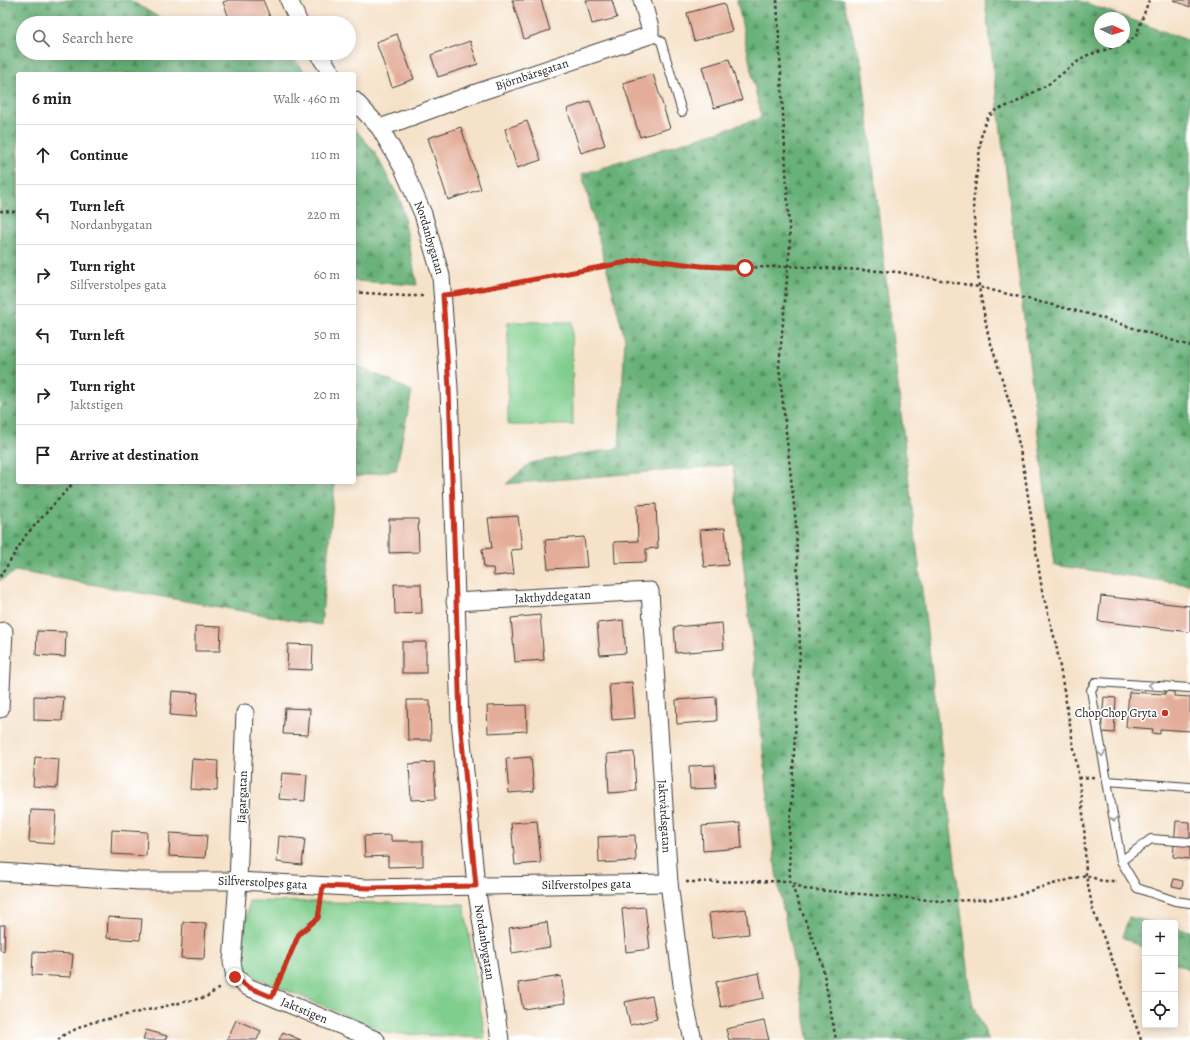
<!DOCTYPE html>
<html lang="en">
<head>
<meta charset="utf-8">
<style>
  body { margin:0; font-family:Alegreya,serif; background:#f6f6f6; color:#202124 }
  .controls { position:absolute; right:12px; bottom:12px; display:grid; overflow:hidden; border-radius:4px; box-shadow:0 2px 10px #0003 }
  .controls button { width:36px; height:36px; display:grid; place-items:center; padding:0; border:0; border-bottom:1px solid #e0e0e0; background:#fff; color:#202124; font:20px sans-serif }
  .compass { position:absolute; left:1094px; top:12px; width:36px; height:36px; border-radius:50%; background:#fff; box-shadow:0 2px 10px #0003; rotate:94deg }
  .stop { position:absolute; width:12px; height:12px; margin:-9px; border:3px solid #c8321e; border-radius:50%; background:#fff }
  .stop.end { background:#c8321e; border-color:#fff; box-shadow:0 1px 4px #0008 }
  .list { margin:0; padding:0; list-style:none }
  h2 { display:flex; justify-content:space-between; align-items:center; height:52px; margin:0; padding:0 16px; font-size:17px }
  h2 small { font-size:13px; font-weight:400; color:#757577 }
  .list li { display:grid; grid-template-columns:26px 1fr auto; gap:12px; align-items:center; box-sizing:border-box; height:60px; padding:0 16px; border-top:1px solid #e0e0e0 }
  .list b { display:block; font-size:15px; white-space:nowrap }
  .list p { margin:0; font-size:13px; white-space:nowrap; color:#757577 }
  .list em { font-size:13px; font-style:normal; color:#757577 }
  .icon { flex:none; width:22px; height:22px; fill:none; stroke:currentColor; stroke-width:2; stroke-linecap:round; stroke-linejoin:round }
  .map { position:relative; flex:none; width:1190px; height:1040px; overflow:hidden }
  .search { position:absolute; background:#fff; box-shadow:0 2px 10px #0003; left:16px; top:16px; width:340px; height:44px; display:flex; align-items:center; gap:10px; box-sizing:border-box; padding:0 14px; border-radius:22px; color:#757577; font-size:15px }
  .panel { position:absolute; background:#fff; box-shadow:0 2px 10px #0003; left:16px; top:72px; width:340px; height:412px; border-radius:4px }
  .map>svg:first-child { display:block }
  .green { fill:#80ce8d; stroke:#4e7554 }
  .forest { fill:url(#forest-firs); stroke:#42664a; fill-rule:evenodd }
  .building { fill:#e4ad99 }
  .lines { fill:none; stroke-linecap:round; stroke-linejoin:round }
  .service-casing { stroke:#3d3a36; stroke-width:10 }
  .minor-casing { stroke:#3d3a36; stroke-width:19 }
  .path { stroke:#3d3a36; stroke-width:2.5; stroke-dasharray:3 3; stroke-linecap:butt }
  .service { stroke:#fff; stroke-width:8 }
  .minor { stroke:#fff; stroke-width:17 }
  .oneway { stroke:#999 }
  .route { stroke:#c8321e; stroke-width:5 }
  .poi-dot { fill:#c8321e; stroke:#fff; stroke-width:1.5 }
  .labels { text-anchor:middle; stroke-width:3.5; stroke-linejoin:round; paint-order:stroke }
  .street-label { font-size:12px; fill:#1c1c1c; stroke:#fff }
  .poi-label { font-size:12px; fill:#1c1c1c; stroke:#fff; text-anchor:end }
</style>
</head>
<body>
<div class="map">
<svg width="1190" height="1040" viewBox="0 0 1190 1040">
  <defs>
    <pattern id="forest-firs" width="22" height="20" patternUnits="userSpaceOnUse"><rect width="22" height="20" fill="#68b178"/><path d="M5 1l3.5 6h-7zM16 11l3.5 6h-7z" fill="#558f62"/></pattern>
  </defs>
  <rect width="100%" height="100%" fill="#fff"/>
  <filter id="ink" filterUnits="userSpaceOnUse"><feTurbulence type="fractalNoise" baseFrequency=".025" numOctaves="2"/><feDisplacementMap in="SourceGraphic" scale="8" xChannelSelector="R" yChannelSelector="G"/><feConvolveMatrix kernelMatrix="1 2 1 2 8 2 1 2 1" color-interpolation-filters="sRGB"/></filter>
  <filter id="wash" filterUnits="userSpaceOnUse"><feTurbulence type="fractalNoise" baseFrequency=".012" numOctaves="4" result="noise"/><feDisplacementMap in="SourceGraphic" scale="16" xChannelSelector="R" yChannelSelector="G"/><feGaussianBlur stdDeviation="0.9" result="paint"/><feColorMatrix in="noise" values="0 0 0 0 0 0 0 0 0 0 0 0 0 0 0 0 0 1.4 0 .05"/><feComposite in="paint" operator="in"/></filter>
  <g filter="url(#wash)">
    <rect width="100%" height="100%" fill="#f6e2c9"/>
    <g class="green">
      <path d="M508,322H572L573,425H508Z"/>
      <path d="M249,901L464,904L485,1038L387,1033L239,970Z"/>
    </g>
    <g class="forest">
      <path d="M0,0H130L168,23H23V53H217L220,55L289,53L307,74H18V482H335L321,625L16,571L0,581Z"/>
      <path d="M737,0H843L862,66L908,475L972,1001L989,1040H809L776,873L733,465L506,484L530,463L619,448L625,339L582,174L761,118Z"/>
      <path d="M985,0H1078L1190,41V585L1054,565ZM1100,18H1124V42H1100Z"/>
      <path d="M354,128L374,151L401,202L417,285L354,281Z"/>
      <path d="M354,364L412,391L396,470L354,477Z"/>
      <path d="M1129,917L1155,923H1145V948L1122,937Z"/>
      <path d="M1175,928L1190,931V970L1175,963Z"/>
    </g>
    <g id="blocks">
      <g class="building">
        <path d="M229,0H263L270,17L254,23H231L223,2Z"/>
        <path d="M512,0H541L550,30L524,39Z"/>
        <path d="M586,0H612L617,18L592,24Z"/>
        <path d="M1173,0H1190V7Z"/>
        <path d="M724,3L732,31L694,41L687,13Z"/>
        <path d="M397,34L414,79L392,87L376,42Z"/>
        <path d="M470,41L478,64L438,77L431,55Z"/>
        <path d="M729,59L742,100L714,108L702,67Z"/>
        <path d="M653,74L670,128L640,137L623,83Z"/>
        <path d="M590,101L605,145L581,153L567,109Z"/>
        <path d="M527,121L541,160L517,168L505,129Z"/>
        <path d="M461,127L481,189L448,200L428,138Z"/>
        <path d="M656,504L658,548L646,549V562L615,563L614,542L638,541L637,505Z"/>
        <path d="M518,516L522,549L511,550L514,574L494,576L493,568H484L482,549L492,548L488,518Z"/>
        <path d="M389,519H418L419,552L389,553Z"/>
        <path d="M725,528L728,565L704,567L700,530Z"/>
        <path d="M584,537L587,567L548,569L545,540Z"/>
        <path d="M394,584H421L422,613L395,614Z"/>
        <path d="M1101,596L1190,606V632L1098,621Z"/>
        <path d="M540,615L544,660L515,662L511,618Z"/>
        <path d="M623,620L626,653L600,655L597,623Z"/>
        <path d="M722,623L724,649L676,653L674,627Z"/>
        <path d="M195,626L221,627L220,651H195Z"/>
        <path d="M37,631L66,632L65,657L36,655Z"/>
        <rect x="402" y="642" width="24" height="31"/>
        <path d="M288,644L313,645L312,670L287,669Z"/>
        <path d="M632,682L635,718L612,720L609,684Z"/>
        <path d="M172,691L198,693L196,717L170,715Z"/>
        <path d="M1165,691L1174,692V696L1190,697V731L1160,729V734L1152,733L1153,729L1126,727L1129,692L1165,694Z"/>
        <path d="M34,696L64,697L62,721L34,720Z"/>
        <path d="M716,697L717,721L677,724L676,700Z"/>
        <path d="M1104,697L1116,698L1114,733L1101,732Z"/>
        <path d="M407,700H430L431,740H408Z"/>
        <path d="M526,705L527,731L488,733L487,706Z"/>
        <path d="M285,708L310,709L308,735L283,734Z"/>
        <path d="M634,752L636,791L609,793L607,754Z"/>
        <path d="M35,757L59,759L57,788L33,786Z"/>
        <path d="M531,757L534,791L509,793L506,759Z"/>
        <path d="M192,759L218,761L217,791L190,789Z"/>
        <path d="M434,762L436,799L411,800L409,764Z"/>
        <path d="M715,765L716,788L690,789L689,766Z"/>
        <path d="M282,773L307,775L305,801L279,799Z"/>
        <path d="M31,810L56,811L54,844L29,842Z"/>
        <path d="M537,821L541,863L515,865L511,823Z"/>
        <path d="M1176,821L1190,822V859L1173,857Z"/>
        <path d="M740,823L742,848L703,851L702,826Z"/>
        <path d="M112,830L147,832L146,856L111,854Z"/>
        <path d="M170,833L207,835L205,858L169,856Z"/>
        <path d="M391,835V841H423V866L388,867V856L365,857L364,836Z"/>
        <path d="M635,835L636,861L599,863L598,837Z"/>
        <path d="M279,836L305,839L302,865L277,862Z"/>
        <path d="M1174,879L1183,881L1182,888L1172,886Z"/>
        <path d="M645,907L650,949L626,952L622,909Z"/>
        <path d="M746,909L749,934L712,938L709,913Z"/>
        <path d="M108,917L142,919L140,940L107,938Z"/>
        <path d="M183,922L206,923L204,959L181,958Z"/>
        <path d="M547,922L550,947L512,953L509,928Z"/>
        <path d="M0,925H5L4,951L0,950Z"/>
        <path d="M33,952L73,954L71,977L32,975Z"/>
        <path d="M759,973L764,998L721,1007L716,982Z"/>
        <path d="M561,976L565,1003L523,1009L518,983Z"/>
        <path d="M652,996L657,1019L630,1025L625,1002Z"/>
        <path d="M236,1020L261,1031L257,1040H227Z"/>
        <path d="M764,1021L769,1040H729L726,1029Z"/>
        <path d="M146,1030L167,1036L165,1040H143Z"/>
        <path d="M283,1032L301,1040H279Z"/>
      </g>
    </g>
  </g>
  <g filter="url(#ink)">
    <use href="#blocks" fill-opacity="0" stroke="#3d3a36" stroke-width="1"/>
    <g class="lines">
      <defs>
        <g id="service">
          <path d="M650,35L661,41L682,112"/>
          <path d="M1190,688L1096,682L1091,690L1121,861L1137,888L1175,901L1190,903"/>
          <path d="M1107,781L1190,787"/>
          <path d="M1121,861L1151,839L1190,842"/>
        </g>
        <g id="minor">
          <path d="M289,0L299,23"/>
          <path d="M318,53L332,74"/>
          <path id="s1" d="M354,100L380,128L403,168L423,214L441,276L449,388L460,720L476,886L500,1040"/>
          <path id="s2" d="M380,128L476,93L650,35V28L642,0"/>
          <path id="s3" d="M455,602L650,591L669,883L684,1000L693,1040"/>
          <path d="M0,709L4,631"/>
          <path id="s4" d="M245,713L238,881L232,962L235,977L248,987L376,1040"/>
          <path id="s5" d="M0,872L140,881H238L367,888L669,883"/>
        </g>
      </defs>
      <use href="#service" class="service-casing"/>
      <use href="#minor" class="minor-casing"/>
      <g class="path">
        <path d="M777,0L790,245L779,367L796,524L800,649L789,839L790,881L822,963L836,1040"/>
        <path d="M0,211L18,212"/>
        <path d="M354,292L406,296H425"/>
        <path d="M458,294L644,259L701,266L745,268L789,266L898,272L979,287L1089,314L1190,346"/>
        <path d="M0,577L26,535L74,482"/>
        <path d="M1079,778L1094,777"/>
        <path d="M686,882L790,881L804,889L942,901L976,900L1011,898L1035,889L1086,875L1102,881H1117"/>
        <path d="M278,981L299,934L318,918L321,902"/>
        <path d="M58,1040L65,1034L90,1023L206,997L221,987"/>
        <path d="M1141,1040L1122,985L1093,910L1086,875L1084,822L1077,766L1056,644L1042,590L1025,476L1013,414L988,334L979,287L973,204L982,131L988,117L996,110L1015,103L1050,83L1085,56L1127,43L1136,36L1149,0"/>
      </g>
      <use href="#service" class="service"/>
      <use href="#minor" class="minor"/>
    </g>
    <defs><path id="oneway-chevron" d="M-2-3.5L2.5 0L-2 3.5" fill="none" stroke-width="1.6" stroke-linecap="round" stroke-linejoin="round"/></defs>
    <g class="oneway">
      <use href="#oneway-chevron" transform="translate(1151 685) rotate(-177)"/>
      <use href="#oneway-chevron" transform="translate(1102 754) rotate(80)"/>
      <use href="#oneway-chevron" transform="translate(1114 819) rotate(80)"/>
    </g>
  </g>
  <g class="lines" filter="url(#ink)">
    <path class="route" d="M235,977L248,987L272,997L299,934L318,918L323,886L368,888L476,886L460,720L449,388L443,295L454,294L644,259L701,266L745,268"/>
  </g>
  <circle class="poi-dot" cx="1165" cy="713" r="4"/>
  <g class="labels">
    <g class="street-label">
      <text dy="4" stroke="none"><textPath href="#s2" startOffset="161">Björnbärsgatan</textPath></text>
      <text dy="4" stroke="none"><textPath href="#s1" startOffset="159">Nordanbygatan</textPath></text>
      <text dy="4" stroke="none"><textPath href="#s3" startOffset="98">Jakthyddegatan</textPath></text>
      <text transform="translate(242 797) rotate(-88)" y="4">Jägargatan</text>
      <text dy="4" stroke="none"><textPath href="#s3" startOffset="421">Jaktvårdsgatan</textPath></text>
      <text dy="4" stroke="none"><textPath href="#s5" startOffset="263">Silfverstolpes gata</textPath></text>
      <text dy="4" stroke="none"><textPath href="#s5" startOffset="587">Silfverstolpes gata</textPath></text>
      <text dy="4" stroke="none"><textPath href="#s1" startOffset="867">Nordanbygatan</textPath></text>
      <text dy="4" stroke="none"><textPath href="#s4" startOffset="342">Jaktstigen</textPath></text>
    </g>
    <g class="poi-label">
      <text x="1157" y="717">ChopChop Gryta</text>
    </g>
  </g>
</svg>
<div class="controls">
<button>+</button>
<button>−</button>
<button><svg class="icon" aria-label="locate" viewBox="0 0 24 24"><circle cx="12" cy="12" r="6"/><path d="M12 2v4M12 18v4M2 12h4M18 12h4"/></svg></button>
</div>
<svg class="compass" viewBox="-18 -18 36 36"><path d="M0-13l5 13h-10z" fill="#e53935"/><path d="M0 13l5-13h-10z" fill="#757577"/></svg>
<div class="stop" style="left:745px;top:268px"></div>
<div class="stop end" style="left:235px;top:977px"></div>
<div class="search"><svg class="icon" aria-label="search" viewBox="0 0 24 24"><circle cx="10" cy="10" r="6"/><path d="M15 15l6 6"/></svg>Search here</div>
<section class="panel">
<h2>6 min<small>Walk · 460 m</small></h2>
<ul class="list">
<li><svg class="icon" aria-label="ahead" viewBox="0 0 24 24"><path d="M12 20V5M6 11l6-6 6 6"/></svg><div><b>Continue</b></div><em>110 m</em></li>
<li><svg class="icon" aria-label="left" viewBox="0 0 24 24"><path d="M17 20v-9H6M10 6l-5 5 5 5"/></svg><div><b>Turn left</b><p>Nordanbygatan</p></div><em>220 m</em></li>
<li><svg class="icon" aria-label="right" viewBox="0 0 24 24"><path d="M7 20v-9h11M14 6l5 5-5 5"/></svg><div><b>Turn right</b><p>Silfverstolpes gata</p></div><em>60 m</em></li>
<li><svg class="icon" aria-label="left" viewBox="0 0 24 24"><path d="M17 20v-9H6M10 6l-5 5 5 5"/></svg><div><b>Turn left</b></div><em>50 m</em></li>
<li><svg class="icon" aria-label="right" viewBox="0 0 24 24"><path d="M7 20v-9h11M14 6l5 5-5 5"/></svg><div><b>Turn right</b><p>Jaktstigen</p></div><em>20 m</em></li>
<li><svg class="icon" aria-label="arrive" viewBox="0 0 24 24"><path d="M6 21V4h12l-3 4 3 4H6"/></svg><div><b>Arrive at destination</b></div></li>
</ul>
</section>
</div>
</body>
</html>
